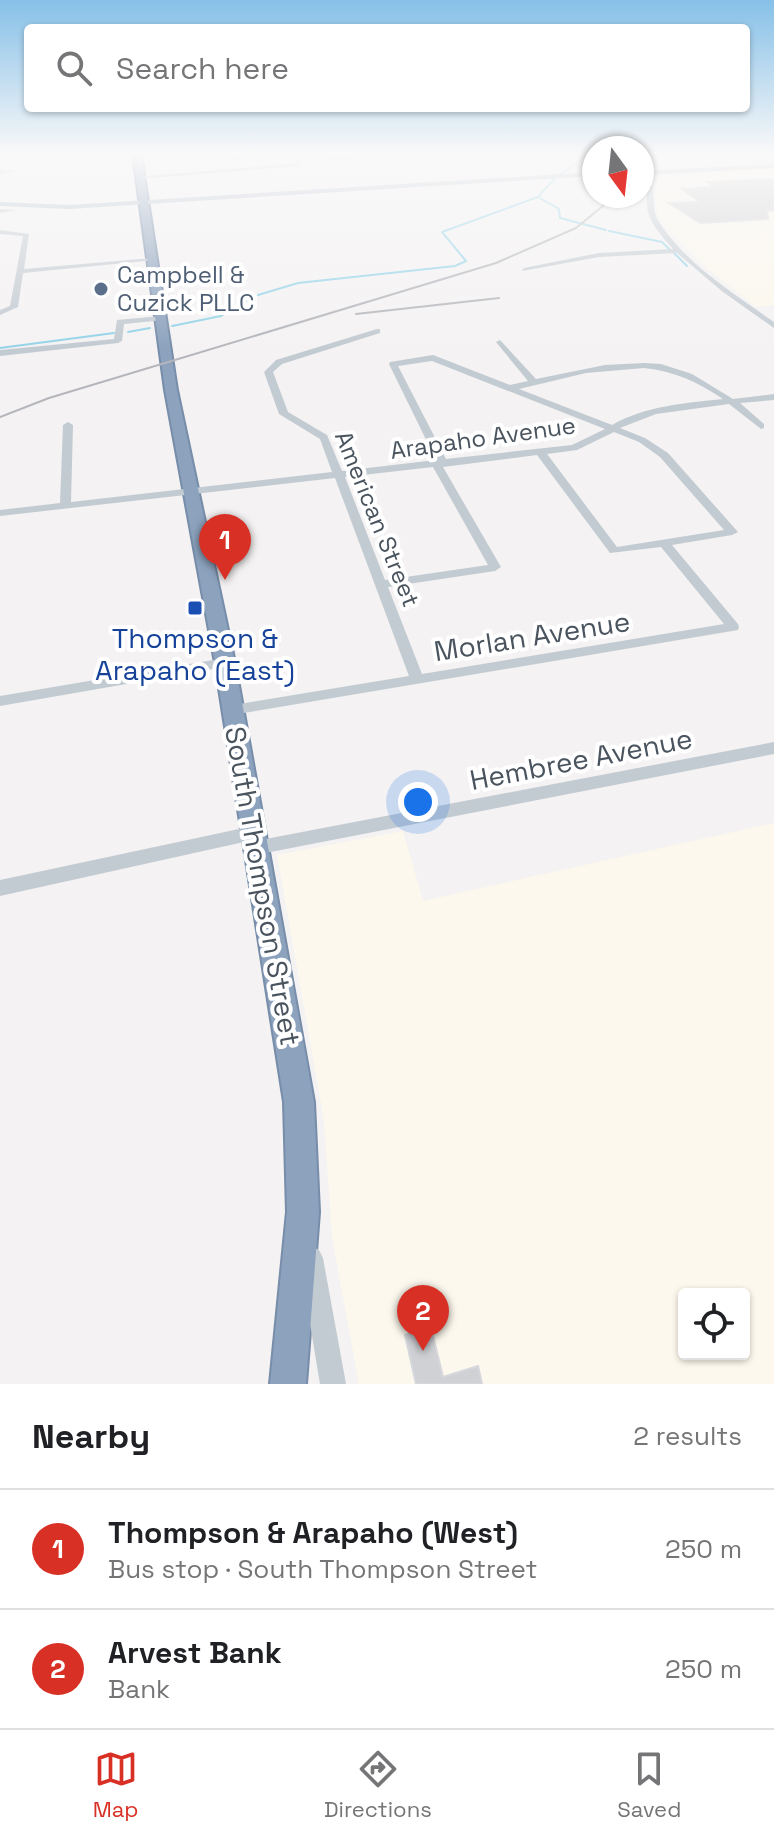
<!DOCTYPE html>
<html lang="en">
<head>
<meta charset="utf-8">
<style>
  body { margin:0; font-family:"Space Grotesk",sans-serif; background:#f6f6f6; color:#202124 }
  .controls { position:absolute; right:24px; bottom:24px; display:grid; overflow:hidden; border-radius:8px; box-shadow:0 2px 6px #0004 }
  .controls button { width:72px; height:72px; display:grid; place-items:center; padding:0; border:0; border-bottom:2px solid #e0e0e0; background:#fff; color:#202124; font:40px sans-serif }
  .compass { position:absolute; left:582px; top:136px; width:72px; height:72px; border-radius:50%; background:#fff; box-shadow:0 2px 6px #0004; rotate:165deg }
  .you { position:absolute; left:418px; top:802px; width:28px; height:28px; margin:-20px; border:6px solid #fff; border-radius:50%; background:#1a73e8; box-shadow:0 0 0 12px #1a73e833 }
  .badge { display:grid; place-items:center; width:52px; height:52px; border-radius:50%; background:#d93025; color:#fff; font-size:26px; font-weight:700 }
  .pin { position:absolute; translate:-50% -66px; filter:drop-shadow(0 2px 4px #0008) }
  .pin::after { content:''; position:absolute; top:42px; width:28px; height:24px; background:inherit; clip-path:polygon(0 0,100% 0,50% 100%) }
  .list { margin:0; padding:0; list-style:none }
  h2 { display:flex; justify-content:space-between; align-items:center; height:104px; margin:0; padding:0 32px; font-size:34px }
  h2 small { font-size:26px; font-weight:400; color:#757577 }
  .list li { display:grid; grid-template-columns:52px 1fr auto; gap:24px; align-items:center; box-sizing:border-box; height:120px; padding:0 32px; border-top:2px solid #e0e0e0 }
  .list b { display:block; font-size:30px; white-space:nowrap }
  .list p { margin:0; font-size:26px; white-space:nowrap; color:#757577 }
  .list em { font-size:26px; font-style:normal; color:#757577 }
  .icon { flex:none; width:44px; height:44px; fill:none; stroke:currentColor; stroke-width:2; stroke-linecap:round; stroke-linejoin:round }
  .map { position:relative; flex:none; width:774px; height:1384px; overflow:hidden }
  .search { position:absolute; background:#fff; box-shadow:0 2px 6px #0004; left:24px; right:24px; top:24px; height:88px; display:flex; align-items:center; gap:20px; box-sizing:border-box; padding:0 28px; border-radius:8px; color:#757577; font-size:30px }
  .sheet { height:344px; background:#fff }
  nav { display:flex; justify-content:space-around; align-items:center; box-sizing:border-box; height:112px; border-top:2px solid #e0e0e0; background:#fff; font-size:22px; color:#757577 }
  nav a { display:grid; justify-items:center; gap:4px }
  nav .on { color:#d93025 }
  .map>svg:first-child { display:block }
  .commercial { fill:#fcf8ed; fill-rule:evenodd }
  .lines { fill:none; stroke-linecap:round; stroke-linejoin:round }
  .stream { stroke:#93d3e8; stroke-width:2 }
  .building { fill:#cfd1d5; stroke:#d6d7dc; stroke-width:2 }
  .highway-casing { stroke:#778da9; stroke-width:4 }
  .minor { fill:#c3cbd2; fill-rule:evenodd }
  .major { fill:#b3c0ce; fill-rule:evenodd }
  .highway { fill:#8ca2bd; fill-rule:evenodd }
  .rail { stroke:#b4b6bb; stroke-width:2 }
  .service-dot { fill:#5c6f8a; stroke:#fff; stroke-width:3 }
  .transit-dot { fill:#1a4fb4; stroke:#fff; stroke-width:3 }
  .labels { text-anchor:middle; stroke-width:8; stroke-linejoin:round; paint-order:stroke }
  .far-service-label { font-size:24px; fill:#4e5e75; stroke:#fff; text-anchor:start }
  .far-street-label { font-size:24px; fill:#4a545e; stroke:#fff }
  .street-label { font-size:28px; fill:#4a545e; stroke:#fff }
  .transit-label { font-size:28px; fill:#164399; stroke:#fff }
</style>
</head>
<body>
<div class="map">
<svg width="774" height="1384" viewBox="0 0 774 1384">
  <rect width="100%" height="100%" fill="#f4f2f2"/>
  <g class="commercial">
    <path d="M774,169V305L756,307L710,271L664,226L658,216L653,176Z"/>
    <path d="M774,823V1384H359L332,1237L324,1121L277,855L403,831L423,901ZM684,1294H744V1354H684Z"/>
  </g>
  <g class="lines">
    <g class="stream">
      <path d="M538,197L559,209L560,218L606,230"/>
      <path d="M609,231L662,242L670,250"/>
      <path d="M674,253L687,266"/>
      <path d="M258,295L298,283L455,266L466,261L442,232L538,197L554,179L589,155"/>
      <path d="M172,326L221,316L252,298"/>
      <path d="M128,332L150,328"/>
      <path d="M0,348L114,333"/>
    </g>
  </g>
  <g class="building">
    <path d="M770,179L774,181V210L767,211L768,219L700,223L669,203L700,202L682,189L714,187L707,182Z"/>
    <path d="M423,1323L425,1330L431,1328L443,1377L478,1366L482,1384H416L405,1335L411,1333L410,1327Z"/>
  </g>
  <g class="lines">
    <defs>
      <path id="highway" d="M133,155H141L177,390L235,663L314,1102L319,1212L306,1384H270L287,1212L284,1102L215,663L165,390Z"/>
    </defs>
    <use href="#highway" class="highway-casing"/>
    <g class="minor">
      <path d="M0,155H22L0,158Z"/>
      <path d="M211,155H270L235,160L232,158L234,157L134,161Z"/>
      <path d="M340,155L373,156L341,161H301L342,157Z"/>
      <path d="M298,163L300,166L140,179L137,177Z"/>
      <path d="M0,170L16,171L0,174Z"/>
      <path d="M644,171C659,184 649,206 659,222C685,263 734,294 774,322V328L723,292L677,253L599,257L522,271L524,268L599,253L673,249C664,239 652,226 648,212C645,198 650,186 642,174Z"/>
      <path d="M0,209L16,210L0,213Z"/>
      <path d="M0,230L29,234L24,269L152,258L155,260L23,273L18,307L0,315V310L10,306L23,236L0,234Z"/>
      <path d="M161,316H164V320L124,324L122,341L118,343L0,356V350L114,339L117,320Z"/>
      <path d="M377,329H380V333L282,364L273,372L288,412L327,435L342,471L436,460L389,364L390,362L433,355L510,385L528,381L496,342L500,340L536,379L605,365L644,363L661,364L692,374L733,399L774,394V400L740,403L764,424V428L761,429L729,404L656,414L620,428L645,438L668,453L738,532L732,535L672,545L738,624L739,627L738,630L232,715L227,714L225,710L227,706L409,676L335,478L0,516V510L60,503L63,425L68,422L73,425L71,502L332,472L320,439L279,414L264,372L276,360ZM432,361L605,429L572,445L446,459L398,366ZM644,368C674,371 698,382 723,399C685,403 645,406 612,425L519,389L586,373ZM614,432L639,442L660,457L724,530L617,547L547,454L577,450ZM537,455L610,553L661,547L724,624L422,674L388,587L495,571L501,567L443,467ZM433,467L488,565L385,580L345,477Z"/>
      <path d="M225,658L230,660L232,663L230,666L0,706V696Z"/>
      <path d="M774,742V754L255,855L249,853L247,848L249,843L255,841Z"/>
      <path d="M253,826L259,828L261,833L259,838L253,840L0,896V880Z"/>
      <path d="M311,1246L319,1250L323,1258L346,1384H320L299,1258L303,1250Z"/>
    </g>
    <g class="major">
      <path d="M774,164V168L642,175V171Z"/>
      <path d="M594,172V176L69,209L0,206V202L69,205Z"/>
    </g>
    <use href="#highway" class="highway"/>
    <g class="rail">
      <path d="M356,314L499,298"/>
      <path d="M0,417L49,398L496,263L576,228L615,196"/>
    </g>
  </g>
  <linearGradient id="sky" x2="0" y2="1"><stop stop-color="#86c0e8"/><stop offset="0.44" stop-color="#faf9f9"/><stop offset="1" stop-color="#faf9f9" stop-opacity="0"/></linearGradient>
  <rect width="774" height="349" fill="url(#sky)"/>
  <circle class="service-dot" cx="101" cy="289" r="8"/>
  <rect class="transit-dot" x="187" y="600" width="16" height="16" rx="4"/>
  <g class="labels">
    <g class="far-service-label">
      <text x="117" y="283">Campbell &amp;<tspan x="117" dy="28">Cuzick PLLC</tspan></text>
    </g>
    <g class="far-street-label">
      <text transform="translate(483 438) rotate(-8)" y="8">Arapaho Avenue</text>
      <text transform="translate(377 519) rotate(68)" y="8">American Street</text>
    </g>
    <g class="street-label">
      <text transform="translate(532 636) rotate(-9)" y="10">Morlan Avenue</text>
      <text transform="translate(581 759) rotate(-11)" y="10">Hembree Avenue</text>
      <text transform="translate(263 886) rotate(80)" y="10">South Thompson Street</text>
    </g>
    <g class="transit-label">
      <text x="195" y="648">Thompson &amp;<tspan x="195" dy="32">Arapaho (East)</tspan></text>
    </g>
  </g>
</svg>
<div class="controls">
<button><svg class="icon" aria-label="locate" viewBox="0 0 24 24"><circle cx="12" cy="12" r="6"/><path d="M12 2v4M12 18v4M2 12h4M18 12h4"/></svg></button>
</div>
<svg class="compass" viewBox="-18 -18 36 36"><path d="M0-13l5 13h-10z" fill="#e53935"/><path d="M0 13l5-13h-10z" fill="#757577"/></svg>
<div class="you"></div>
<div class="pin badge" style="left:225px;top:580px">1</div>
<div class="pin badge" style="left:423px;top:1351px">2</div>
<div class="search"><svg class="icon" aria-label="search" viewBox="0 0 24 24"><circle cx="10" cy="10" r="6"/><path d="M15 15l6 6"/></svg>Search here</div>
</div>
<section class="sheet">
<h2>Nearby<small>2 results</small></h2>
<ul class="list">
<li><span class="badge">1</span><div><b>Thompson &amp; Arapaho (West)</b><p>Bus stop · South Thompson Street</p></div><em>250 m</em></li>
<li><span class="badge">2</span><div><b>Arvest Bank</b><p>Bank</p></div><em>250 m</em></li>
</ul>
</section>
<nav>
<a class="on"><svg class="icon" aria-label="map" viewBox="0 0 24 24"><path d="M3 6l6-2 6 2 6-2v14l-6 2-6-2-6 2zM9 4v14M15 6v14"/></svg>Map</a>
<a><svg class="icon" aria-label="directions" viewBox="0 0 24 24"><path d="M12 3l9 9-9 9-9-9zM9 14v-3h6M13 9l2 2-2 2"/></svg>Directions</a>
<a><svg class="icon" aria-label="saved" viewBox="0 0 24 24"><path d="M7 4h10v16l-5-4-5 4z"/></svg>Saved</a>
</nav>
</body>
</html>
